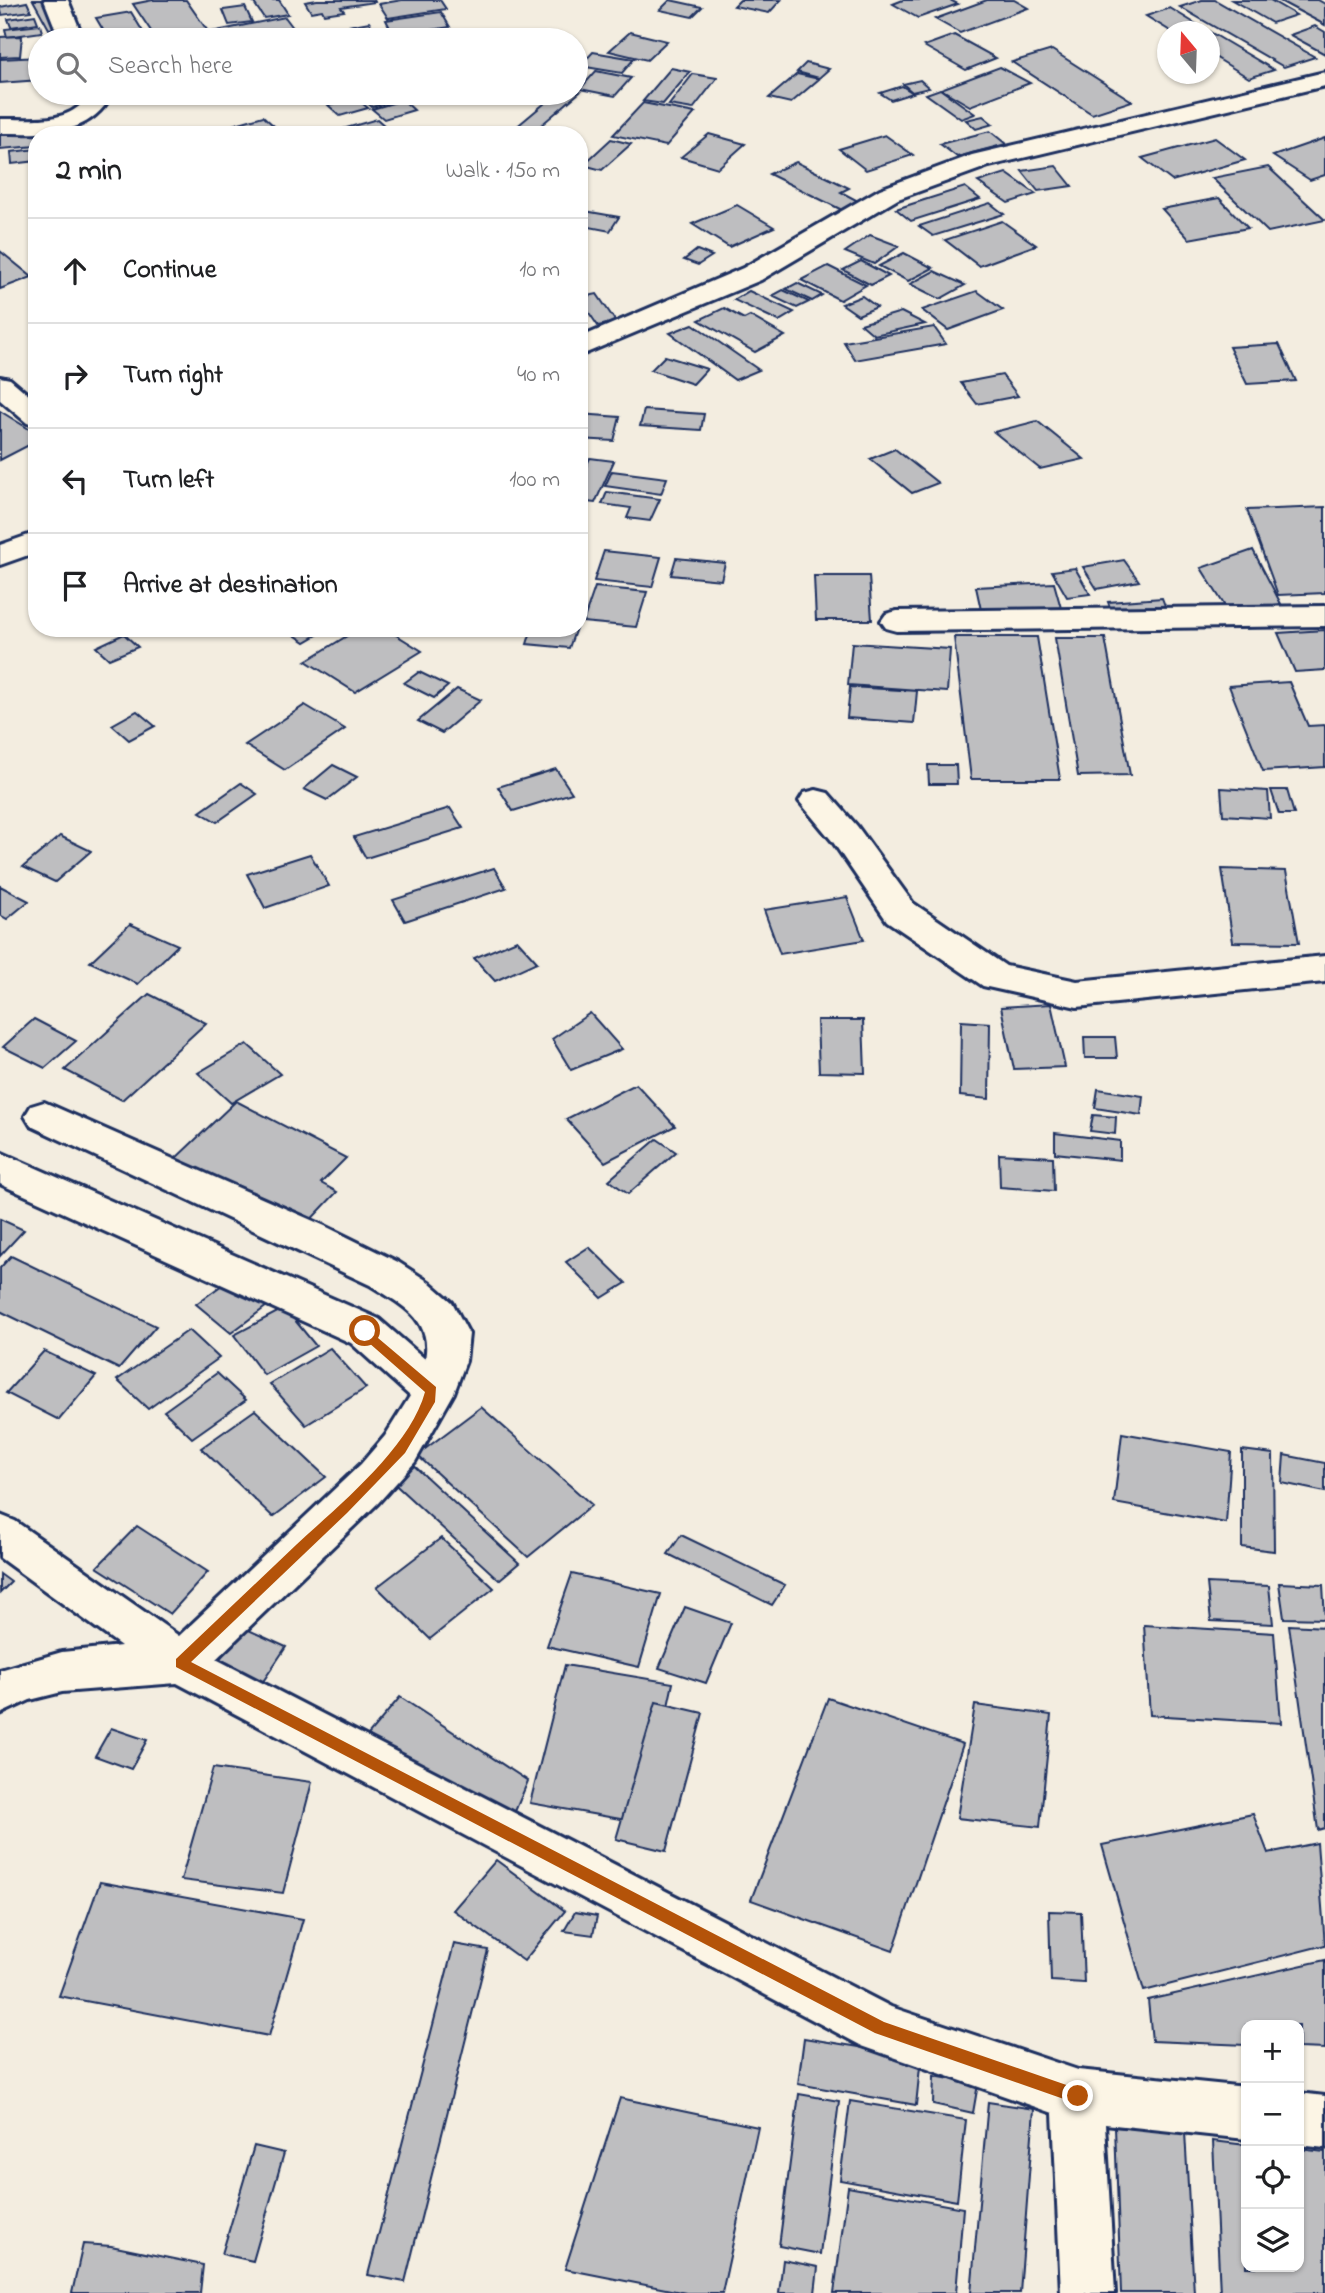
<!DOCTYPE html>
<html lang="en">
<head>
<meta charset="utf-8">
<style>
  body { margin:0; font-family:"Indie Flower",sans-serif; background:#f2f2f2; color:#202124 }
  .controls { position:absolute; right:21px; bottom:21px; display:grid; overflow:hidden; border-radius:14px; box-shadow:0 2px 5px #0004 }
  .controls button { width:63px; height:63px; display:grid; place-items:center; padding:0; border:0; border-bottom:2px solid #e0e0e0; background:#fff; color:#202124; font:35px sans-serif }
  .compass { position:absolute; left:1157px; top:21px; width:63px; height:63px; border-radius:50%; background:#fff; box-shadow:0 2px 5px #0004; rotate:341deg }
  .stop { position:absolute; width:21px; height:21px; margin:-16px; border:5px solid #b45309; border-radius:50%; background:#fff }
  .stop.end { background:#b45309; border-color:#fff; box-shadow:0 2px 7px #0008 }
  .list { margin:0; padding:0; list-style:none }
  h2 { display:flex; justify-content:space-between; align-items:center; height:91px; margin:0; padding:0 28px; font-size:30px }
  h2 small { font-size:23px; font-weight:400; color:#757577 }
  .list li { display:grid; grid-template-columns:46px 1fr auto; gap:21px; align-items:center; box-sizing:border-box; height:105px; padding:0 28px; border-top:2px solid #e0e0e0 }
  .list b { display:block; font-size:26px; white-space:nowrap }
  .list em { font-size:23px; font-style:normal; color:#757577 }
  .icon { flex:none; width:38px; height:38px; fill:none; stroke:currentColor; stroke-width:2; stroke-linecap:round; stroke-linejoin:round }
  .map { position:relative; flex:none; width:1325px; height:2293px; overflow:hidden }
  .search { position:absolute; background:#fff; box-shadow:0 2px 5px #0004; left:28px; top:28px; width:560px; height:77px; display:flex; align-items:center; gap:18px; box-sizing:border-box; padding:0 24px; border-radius:38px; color:#757577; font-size:26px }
  .panel { position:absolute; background:#fff; box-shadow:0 2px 5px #0004; left:28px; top:126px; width:560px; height:511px; border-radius:28px }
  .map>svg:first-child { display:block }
  .building { fill:#bebec0; stroke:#1b2f5e; stroke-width:2 }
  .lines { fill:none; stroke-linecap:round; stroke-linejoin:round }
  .minor-casing { stroke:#1b2f5e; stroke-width:6 }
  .minor { fill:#fcf5e5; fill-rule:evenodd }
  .route { fill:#b45309 }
</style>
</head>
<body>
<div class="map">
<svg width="1325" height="2293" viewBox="0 0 1325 2293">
  <rect width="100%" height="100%" fill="#f3ede0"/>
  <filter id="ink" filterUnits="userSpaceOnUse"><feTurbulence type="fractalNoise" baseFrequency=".0143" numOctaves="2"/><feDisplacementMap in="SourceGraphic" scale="14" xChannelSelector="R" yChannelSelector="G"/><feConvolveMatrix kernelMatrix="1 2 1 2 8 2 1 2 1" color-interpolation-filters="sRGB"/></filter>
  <g filter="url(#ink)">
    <g class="building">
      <path d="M33,0H52L66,26L49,29Z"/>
      <path d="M153,0H186L214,40H157L133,4Z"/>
      <path d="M252,0H279L288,14L264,18Z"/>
      <path d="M317,0H374L375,2L341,7L344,11L324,14L322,10L311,12L305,2Z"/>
      <path d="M402,0H440L446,9L388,18L379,4Z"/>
      <path d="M670,0L702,7L692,17L660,10Z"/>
      <path d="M740,0H781L769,13L734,6Z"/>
      <path d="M903,0H950L958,4L918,18L893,4Z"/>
      <path d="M987,0H1014L1028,8L960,33L935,19Z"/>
      <path d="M1202,0H1215L1315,57L1284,67L1180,7Z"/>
      <path d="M1232,0H1270L1296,15L1272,23Z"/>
      <path d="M1278,0H1318L1325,4V25Z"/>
      <path d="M27,2L31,11L2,15L0,7Z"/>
      <path d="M245,7L252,22L229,25L223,10Z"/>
      <path d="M1170,8L1209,32H1172L1146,16Z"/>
      <path d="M131,12L148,40H109L96,18Z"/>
      <path d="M441,12L450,27L394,36L386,20Z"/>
      <path d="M35,15L38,23L11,27L8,19Z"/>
      <path d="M285,17L294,29L238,40H218L212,32Z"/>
      <path d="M369,22L381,40H328L321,31Z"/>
      <path d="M40,25L42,32L7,37L5,29Z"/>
      <path d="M1315,26L1325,32V54L1290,35Z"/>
      <path d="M630,32L667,41L647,60L609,51Z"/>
      <path d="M1210,32L1274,70L1249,78L1210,54Z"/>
      <path d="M954,35L996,58L966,70L924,46Z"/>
      <path d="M22,36L20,56L0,57V37Z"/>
      <path d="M1052,50L1132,101L1092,114L1012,62Z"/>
      <path d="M593,52L634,59L622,73L580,66Z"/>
      <path d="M40,57V80L0,83V59Z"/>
      <path d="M806,63L829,69L819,78L797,72Z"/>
      <path d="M1000,67L1030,83L970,106L941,89Z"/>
      <path d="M671,68L690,72L663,104L643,101Z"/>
      <path d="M596,71L631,78L615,96L580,89Z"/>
      <path d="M693,74L717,78L693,109L669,105Z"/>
      <path d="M797,74L819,79L791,103L769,98Z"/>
      <path d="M920,80L929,88L912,92L903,84Z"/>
      <path d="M902,86L913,93L891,100L880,93Z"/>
      <path d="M940,89L975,114L961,119L926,94Z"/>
      <path d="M576,91L580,92L532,133L515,128L557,93Z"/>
      <path d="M302,93H354L309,103Z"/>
      <path d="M387,93H393L400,99L372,107L364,100Z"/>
      <path d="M356,98L368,108L340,116L328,105Z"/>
      <path d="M403,100L414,110L384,119L372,109Z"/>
      <path d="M643,103L695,113L666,146L613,135Z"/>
      <path d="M263,116L284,135H230L222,128Z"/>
      <path d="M983,116L993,124L976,129L966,120Z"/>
      <path d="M377,119L395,135H340L336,131Z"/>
      <path d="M56,129L57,135H37V146L0,149V133Z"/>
      <path d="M990,131L1006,144L957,157L940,144Z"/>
      <path d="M709,134L745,144L718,168L681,157Z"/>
      <path d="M885,135L913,155L866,170L839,149Z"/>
      <path d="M1215,138L1245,160L1172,181L1142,158Z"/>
      <path d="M1325,138V175L1310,180L1273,156Z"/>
      <path d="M611,139L631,144L602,170L583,165Z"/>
      <path d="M37,149V161L12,164L11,152Z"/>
      <path d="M796,162L849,188L841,192L860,202L844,211L769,174Z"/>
      <path d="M1056,166L1072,186L1038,191L1022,171Z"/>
      <path d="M1268,167L1325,220L1268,232L1212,178Z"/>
      <path d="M1006,173L1036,194L1008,203L978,182Z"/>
      <path d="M965,187L980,199L911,221L896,209Z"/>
      <path d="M1219,198L1248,228L1189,239L1162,209Z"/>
      <path d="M990,203L1004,214L933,236L919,226Z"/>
      <path d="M737,205L774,227L729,247L692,224Z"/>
      <path d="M579,210L619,217L610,231L579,225Z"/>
      <path d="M1002,221L1036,245L979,266L945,240Z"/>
      <path d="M870,235L899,246L874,264L845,252Z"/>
      <path d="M697,250L712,256L698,265L684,260Z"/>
      <path d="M0,251L32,277L0,289Z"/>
      <path d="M904,253L933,268L908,281L879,266Z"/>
      <path d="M861,261L889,276L871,285L843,270Z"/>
      <path d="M828,266L866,285L840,300L801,280Z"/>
      <path d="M934,271L965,285L940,299L910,284Z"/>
      <path d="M797,283L822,295L812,301L786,289Z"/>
      <path d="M783,290L809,302L797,308L772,296Z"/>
      <path d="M749,291L794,312L779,321L734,300Z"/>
      <path d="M977,291L1003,310L948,330L922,310Z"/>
      <path d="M597,294L616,322L598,326L579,298Z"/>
      <path d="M862,296L877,307L858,315L842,304Z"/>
      <path d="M724,308L744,319L750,316L785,336L755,352L699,320Z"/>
      <path d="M901,312L925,324L874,335L861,324Z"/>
      <path d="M693,324L759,370L735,380L670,333Z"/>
      <path d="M934,327L946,344L855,360L844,342Z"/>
      <path d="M1279,344L1296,381L1247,384L1229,347Z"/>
      <path d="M665,356L707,369L693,384L651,370Z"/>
      <path d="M1002,375L1018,396L977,404L961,383Z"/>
      <path d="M644,410L704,414L701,430L640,426Z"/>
      <path d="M0,411L37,434V441L0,460Z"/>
      <path d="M579,414L620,417L614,441L579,439Z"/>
      <path d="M1037,421L1084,459L1040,469L994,432Z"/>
      <path d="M895,449L938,483L912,493L870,459Z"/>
      <path d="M590,458L614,461L595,503L579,501V481Z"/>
      <path d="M612,471L667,478L661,494L605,486Z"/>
      <path d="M607,492L660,499L650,521L627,518L631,508L602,504Z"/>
      <path d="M1325,507V593L1278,595L1247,510Z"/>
      <path d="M1253,550L1281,604L1228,611L1201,568Z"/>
      <path d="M604,551L661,557L652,587L594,581Z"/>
      <path d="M676,558L725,563L721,580L671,575Z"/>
      <path d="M1124,560L1139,581L1097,589L1083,567Z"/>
      <path d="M1075,568L1090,594L1067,597L1052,571Z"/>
      <path d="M814,576H869L872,620H816Z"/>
      <path d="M1054,583L1063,615L983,619L976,587Z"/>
      <path d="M595,587L647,592L636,627L583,622Z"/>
      <path d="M1162,598L1167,611L1113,615L1108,602Z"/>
      <path d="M284,628H329L305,642Z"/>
      <path d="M360,628H385L422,651L355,692L306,661Z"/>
      <path d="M532,628H576L569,648L527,644Z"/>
      <path d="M1325,630V670L1295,672L1278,633Z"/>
      <path d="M124,634L138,647L109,659L96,647Z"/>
      <path d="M954,637H1037L1060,779H971Z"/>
      <path d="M1055,638H1105L1130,775L1078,776Z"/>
      <path d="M852,643L950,649L947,692L848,685Z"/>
      <path d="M419,672L448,686L434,698L404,683Z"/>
      <path d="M1289,682L1308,726L1325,725V767L1263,771L1229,686Z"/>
      <path d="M850,687L917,691L914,723L847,718Z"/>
      <path d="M457,689L481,700L442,733L418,721Z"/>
      <path d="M305,705L345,729L285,770L245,745Z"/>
      <path d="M137,711L155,726L129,740L112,725Z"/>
      <path d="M333,765L357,777L327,800L304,789Z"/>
      <path d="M928,765H956L957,784H929Z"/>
      <path d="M556,769L572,793L513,811L498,787Z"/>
      <path d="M241,783L257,794L217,822L200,812Z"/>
      <path d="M1221,788L1268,791L1270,818L1223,815Z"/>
      <path d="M1271,790H1287L1294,814H1279Z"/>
      <path d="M450,808L463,828L366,858L354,837Z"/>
      <path d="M60,836L91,851L55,882L23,867Z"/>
      <path d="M310,854L329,886L265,908L247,874Z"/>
      <path d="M494,868L506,888L405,921L393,900Z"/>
      <path d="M1222,869L1286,871L1299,943L1233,942Z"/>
      <path d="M0,886L29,901L7,919L0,915Z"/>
      <path d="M847,897L864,940L780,954L764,910Z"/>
      <path d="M130,924L178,945L138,984L90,962Z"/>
      <path d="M517,940L537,962L495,981L474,958Z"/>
      <path d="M149,994L206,1023L122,1100L65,1070Z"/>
      <path d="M1051,1004L1065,1067L1014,1069L1001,1007Z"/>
      <path d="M590,1013L622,1049L571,1070L552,1039Z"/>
      <path d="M34,1019L76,1041L45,1068L3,1047Z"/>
      <path d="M817,1020H863L865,1073L819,1072Z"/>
      <path d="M961,1021L990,1023L989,1099L960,1096Z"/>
      <path d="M1084,1037H1115L1117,1058H1085Z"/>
      <path d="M247,1044L280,1074L231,1103L198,1073Z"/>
      <path d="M636,1084L675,1126L605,1162L566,1119Z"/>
      <path d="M1098,1089L1143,1096L1141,1115L1095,1108Z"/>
      <path d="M236,1101L346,1158L321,1183L337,1192L303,1228L175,1159Z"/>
      <path d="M1093,1115L1116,1117L1115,1134L1090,1131Z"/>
      <path d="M1055,1133L1120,1141V1160L1055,1153Z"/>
      <path d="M657,1139L676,1152L628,1194L609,1180Z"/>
      <path d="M999,1154L1053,1157L1054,1191L1000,1187Z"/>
      <path d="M0,1219L24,1230L0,1256Z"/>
      <path d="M589,1247L626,1283L602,1298L566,1262Z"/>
      <path d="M11,1256L156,1326L119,1369L0,1311V1268Z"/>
      <path d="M237,1274L271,1303L231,1333L196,1304Z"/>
      <path d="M285,1308L316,1346L264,1375L234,1335Z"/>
      <path d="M189,1330L219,1358L148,1409L117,1380Z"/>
      <path d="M330,1348L366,1388L306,1425L270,1384Z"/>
      <path d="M44,1351L96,1376L59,1420L6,1393Z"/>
      <path d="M217,1373L246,1400L192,1438L164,1411Z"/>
      <path d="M481,1407L592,1505L528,1557L417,1455Z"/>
      <path d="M255,1410L326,1477L273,1517L201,1448Z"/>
      <path d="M1122,1433L1231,1452L1226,1523L1114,1503Z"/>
      <path d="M1242,1450L1273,1454L1274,1551L1242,1547Z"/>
      <path d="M1284,1455L1325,1463V1492L1282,1483Z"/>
      <path d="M409,1461L519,1563L499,1580L387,1477Z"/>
      <path d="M137,1526L208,1572L170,1614L97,1567Z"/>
      <path d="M681,1535L785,1585L772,1605L668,1554Z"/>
      <path d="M441,1538L494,1588L430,1639L377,1587Z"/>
      <path d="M0,1574L11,1582L0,1593Z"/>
      <path d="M572,1574L661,1594L639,1667L547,1646Z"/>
      <path d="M1207,1583L1269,1586L1273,1624L1211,1621Z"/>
      <path d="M1279,1583L1323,1585L1325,1619L1284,1618Z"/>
      <path d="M685,1607L731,1623L706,1683L659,1668Z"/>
      <path d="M1144,1625L1274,1633L1281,1723L1150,1715Z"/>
      <path d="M1289,1625L1325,1627V1828L1318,1830Z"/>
      <path d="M242,1627L286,1647L262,1683L218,1662Z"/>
      <path d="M565,1665L673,1683L643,1823L530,1803Z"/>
      <path d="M400,1697L528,1781L508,1828L368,1735Z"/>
      <path d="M828,1698L963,1744L893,1951L751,1900Z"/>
      <path d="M656,1702L703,1713L666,1851L616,1839Z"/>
      <path d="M975,1705L1051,1715L1040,1827L957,1818Z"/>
      <path d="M111,1728L147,1740L131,1769L95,1756Z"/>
      <path d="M213,1768L312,1782L283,1893L181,1880Z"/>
      <path d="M1253,1814L1268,1853L1317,1843L1325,1945L1144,1991L1102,1845Z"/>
      <path d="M496,1860L565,1911L524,1961L453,1910Z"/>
      <path d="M100,1882L303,1919L269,2036L59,1996Z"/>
      <path d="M1049,1911L1081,1912L1084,1983L1051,1981Z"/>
      <path d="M575,1912L597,1916L593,1935L564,1931Z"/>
      <path d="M454,1944L488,1950L405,2282L368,2275Z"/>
      <path d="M1325,1960V2049L1299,2048V2025H1246V2045L1152,2041L1148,2000Z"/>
      <path d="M804,2038L921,2057L916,2105L798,2084Z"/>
      <path d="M934,2076L978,2084L973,2113L933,2104Z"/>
      <path d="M799,2094L839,2101L820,2254L779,2246Z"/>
      <path d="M620,2098L758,2127L722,2293H686L565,2269Z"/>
      <path d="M850,2101L966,2120L957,2201L840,2180Z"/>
      <path d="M988,2102L1034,2109L1020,2293H971Z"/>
      <path d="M1115,2127L1185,2132L1194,2293H1121Z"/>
      <path d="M1213,2141L1246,2145V2267H1299V2149L1325,2152V2293H1220Z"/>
      <path d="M254,2146L284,2153L253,2261L222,2254Z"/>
      <path d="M848,2187L963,2208L956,2293H834Z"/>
      <path d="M83,2244L111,2246L203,2265L200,2293H72Z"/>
      <path d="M783,2260L818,2267L815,2293H779Z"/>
    </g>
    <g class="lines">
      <defs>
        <g id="minor">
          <path d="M44,0H68L84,40H60Z"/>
          <path d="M1325,72V86L989,166L898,199L761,280L579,356V338L743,268L880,189L972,155Z"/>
          <path d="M81,93H105L108,101C83,138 40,133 0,133V119C27,118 65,125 84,101Z"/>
          <path d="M0,377L10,379L37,402V426L27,423L0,400Z"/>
          <path d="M37,532V552L0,565V545Z"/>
          <path d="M1325,606V626L897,631L886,628L881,621L886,614L897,611Z"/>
          <path d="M816,790L828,793L857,826L913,903L1006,966L1077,981L1325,956V982L1077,1007L983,986L887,921L833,842L799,801L804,793Z"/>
          <path d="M44,1102L325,1226L398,1262L429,1282L452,1302L469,1334L466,1361L454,1393L415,1462L378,1503L216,1659L891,2007L1078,2070L1246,2087V2139L1105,2124L1115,2293H1061L1053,2113L862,2046L177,1683L62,1692L30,1700L0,1714V1670L62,1652L121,1646L0,1558V1515L15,1521L179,1636L361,1464L385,1436L410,1396L351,1343L0,1184V1152L379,1319L425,1359C433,1318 400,1304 370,1285L31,1126L25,1116L31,1106Z"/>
          <path d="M1299,2093L1325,2096V2148L1299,2145Z"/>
        </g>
      </defs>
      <use href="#minor" class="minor-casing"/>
      <use href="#minor" class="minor"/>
    </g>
  </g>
  <path class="route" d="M365,1327L436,1387L435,1402L405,1453L347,1513L191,1662L884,2022L1078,2089L1083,2091V2101L1078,2104L875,2033L176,1667V1659C216,1621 256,1583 296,1545C338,1506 410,1448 425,1392L360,1335V1328Z"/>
</svg>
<div class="controls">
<button>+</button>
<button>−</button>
<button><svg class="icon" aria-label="locate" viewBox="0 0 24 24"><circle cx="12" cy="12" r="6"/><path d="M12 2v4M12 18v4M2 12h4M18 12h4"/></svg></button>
<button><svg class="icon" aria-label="layers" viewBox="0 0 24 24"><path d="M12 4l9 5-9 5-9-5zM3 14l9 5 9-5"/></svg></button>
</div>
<svg class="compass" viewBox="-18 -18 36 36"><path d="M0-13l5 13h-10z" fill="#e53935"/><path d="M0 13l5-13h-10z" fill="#757577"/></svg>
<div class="stop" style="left:365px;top:1331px"></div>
<div class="stop end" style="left:1078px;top:2096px"></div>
<div class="search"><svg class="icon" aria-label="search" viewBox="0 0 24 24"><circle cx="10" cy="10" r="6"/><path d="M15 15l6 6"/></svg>Search here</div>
<section class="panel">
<h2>2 min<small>Walk · 150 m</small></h2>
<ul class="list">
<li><svg class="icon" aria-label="ahead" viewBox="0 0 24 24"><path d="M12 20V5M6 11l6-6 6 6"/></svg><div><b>Continue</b></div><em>10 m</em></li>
<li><svg class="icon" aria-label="right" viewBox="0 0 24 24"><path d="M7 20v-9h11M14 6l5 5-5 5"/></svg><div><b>Turn right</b></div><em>40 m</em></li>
<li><svg class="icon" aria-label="left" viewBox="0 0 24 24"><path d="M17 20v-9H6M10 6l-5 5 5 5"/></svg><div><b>Turn left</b></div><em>100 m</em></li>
<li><svg class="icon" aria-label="arrive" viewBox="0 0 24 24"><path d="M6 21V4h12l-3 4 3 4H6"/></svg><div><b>Arrive at destination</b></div></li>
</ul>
</section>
</div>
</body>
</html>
